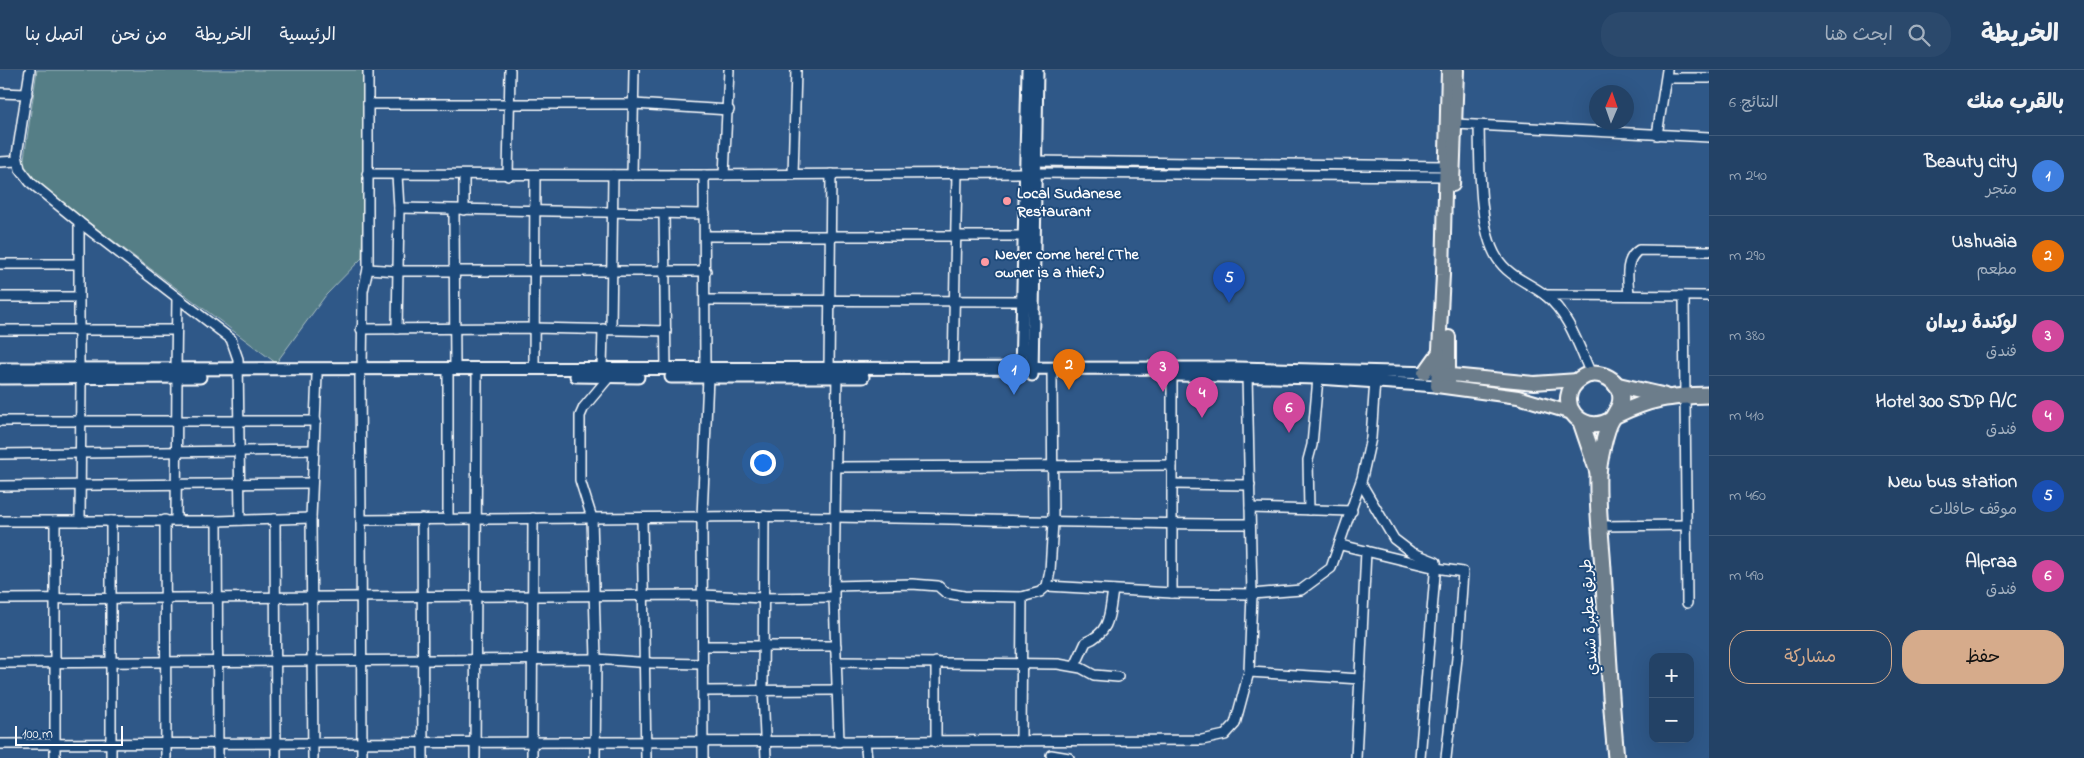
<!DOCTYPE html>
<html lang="ar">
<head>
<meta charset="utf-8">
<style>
  body { margin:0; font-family:"Indie Flower","Playpen Sans Arabic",sans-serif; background:#2b496c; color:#f1f3f6; direction:rtl }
  .controls { position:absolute; right:15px; bottom:15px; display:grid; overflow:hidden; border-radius:10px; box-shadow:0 5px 20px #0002 }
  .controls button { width:45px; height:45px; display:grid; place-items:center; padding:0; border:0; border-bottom:1px solid #405b7a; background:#234266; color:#f1f3f6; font:25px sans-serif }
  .compass { position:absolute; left:1589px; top:15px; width:45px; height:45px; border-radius:50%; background:#234266; box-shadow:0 5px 20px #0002; rotate:2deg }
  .scale { position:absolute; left:15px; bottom:12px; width:108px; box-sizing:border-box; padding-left:5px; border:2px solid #fff; border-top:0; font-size:14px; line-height:18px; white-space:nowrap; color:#fff; -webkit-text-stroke:4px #1f4a7a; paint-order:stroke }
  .you { position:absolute; left:762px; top:392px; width:18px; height:18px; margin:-12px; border:4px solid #fff; border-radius:50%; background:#1a73e8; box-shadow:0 0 0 8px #1a73e833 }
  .badge { display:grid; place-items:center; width:32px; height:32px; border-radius:50%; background:#d6ab8b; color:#fff; font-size:16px; font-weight:700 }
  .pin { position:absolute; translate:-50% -41px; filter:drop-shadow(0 1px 2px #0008) }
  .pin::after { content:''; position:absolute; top:26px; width:18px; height:15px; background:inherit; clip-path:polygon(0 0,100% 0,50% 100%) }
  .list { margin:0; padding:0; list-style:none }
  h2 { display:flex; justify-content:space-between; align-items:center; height:65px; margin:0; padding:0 20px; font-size:21px }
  h2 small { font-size:16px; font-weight:400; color:#a3b0bf }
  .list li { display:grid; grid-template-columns:32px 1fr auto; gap:15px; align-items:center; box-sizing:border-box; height:80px; padding:0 20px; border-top:1px solid #405b7a }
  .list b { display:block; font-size:19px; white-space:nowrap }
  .list p { margin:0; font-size:16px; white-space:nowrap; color:#a3b0bf }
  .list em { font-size:16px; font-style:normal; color:#a3b0bf }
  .actions { display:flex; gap:10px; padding:15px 20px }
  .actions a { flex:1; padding:11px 0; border:1px solid #d6ab8b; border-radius:20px; text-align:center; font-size:18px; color:#d6ab8b }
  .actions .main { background:#d6ab8b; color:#111 }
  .icon { flex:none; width:28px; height:28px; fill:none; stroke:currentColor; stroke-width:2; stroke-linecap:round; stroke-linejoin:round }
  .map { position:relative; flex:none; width:1709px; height:688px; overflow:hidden; direction:ltr }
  header { display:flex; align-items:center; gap:30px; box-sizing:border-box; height:70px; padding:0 25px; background:#234266; border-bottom:1px solid #405b7a }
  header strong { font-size:24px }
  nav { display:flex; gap:28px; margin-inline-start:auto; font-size:18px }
  .search { width:350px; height:45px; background:#2b496c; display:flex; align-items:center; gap:12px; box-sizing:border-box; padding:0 18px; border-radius:20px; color:#a3b0bf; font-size:19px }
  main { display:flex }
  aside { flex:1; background:#234266 }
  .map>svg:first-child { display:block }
  .green { fill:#547e86; stroke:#aabec2 }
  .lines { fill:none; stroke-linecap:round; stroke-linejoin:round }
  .street-casing { stroke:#fff; stroke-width:12 }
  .secondary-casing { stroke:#fff; stroke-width:15 }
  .primary-casing { stroke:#fff; stroke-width:16 }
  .highway-casing { stroke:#fff; stroke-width:19 }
  .street { stroke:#1f4a7a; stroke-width:9 }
  .secondary { stroke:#1f4a7a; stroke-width:11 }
  .primary { stroke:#6c7d8b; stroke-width:12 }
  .highway { stroke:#6c7d8b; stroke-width:15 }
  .poi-dot { fill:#ff9aa2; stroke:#1f4a7a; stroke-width:2 }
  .labels { text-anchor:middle; stroke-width:4; stroke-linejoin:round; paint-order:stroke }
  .poi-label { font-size:16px; font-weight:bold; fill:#fff; stroke:#1f4a7a; text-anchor:start }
  .street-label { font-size:16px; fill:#fff; stroke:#1f4a7a }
</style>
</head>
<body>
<header>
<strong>الخريطة</strong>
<div class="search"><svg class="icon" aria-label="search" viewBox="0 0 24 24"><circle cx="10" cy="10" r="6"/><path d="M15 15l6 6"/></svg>ابحث هنا</div>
<nav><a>الرئيسية</a><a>الخريطة</a><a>من نحن</a><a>اتصل بنا</a></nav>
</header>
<main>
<aside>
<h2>بالقرب منك<small>النتائج: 6</small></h2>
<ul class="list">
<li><span class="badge" style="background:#3f7fe0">1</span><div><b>Beauty city</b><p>متجر</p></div><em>240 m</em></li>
<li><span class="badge" style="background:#e8710a">2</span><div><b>Ushuaia</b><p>مطعم</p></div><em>290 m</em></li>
<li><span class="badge" style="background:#d1479c">3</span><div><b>لوكندة ريدان</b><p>فندق</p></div><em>380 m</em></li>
<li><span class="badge" style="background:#d1479c">4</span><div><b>Hotel 300 SDP A/C</b><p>فندق</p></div><em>410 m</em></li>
<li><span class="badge" style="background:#1a4fb4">5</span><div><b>New bus station</b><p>موقف حافلات</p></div><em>460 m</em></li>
<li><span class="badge" style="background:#d1479c">6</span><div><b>Alpraa</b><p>فندق</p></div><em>490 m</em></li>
</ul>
<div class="actions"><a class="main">حفظ</a><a>مشاركة</a></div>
</aside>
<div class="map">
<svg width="1709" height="688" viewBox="0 0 1709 688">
  <rect width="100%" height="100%" fill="#2f5888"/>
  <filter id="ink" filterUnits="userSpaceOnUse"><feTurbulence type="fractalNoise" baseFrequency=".02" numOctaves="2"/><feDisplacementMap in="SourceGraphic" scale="10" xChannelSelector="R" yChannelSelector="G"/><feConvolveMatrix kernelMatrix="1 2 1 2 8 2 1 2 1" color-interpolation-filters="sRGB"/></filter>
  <g filter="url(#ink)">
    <path class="green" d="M37,0H365L362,188L326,225L276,293L39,115L28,105L23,95Z"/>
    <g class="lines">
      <defs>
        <g id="street">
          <path d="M30,0L17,85L20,99L30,112L79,152L231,269L238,289L240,450"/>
          <path d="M1667,8H1709"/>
          <path d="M0,23L27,24"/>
          <path d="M368,34H634L729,40"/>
          <path d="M1456,54L1709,67"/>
          <path d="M1479,56C1480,92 1478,158 1497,188C1509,207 1528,212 1545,225C1569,244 1579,277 1591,304"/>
          <path d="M1657,65L1667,0"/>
          <path d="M1035,91L1445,96"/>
          <path d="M0,92L17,91"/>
          <path d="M1035,103L1445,106"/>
          <path d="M367,104L704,105L1027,103"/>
          <path d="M397,105L399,138L397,259"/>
          <path d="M464,105V140"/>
          <path d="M632,105L634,0"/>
          <path d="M704,105L705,299"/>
          <path d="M724,105L729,0"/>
          <path d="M793,105L796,0"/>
          <path d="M508,106L510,0"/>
          <path d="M399,138L705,144"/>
          <path d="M454,140L455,298"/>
          <path d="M664,143L666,299"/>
          <path d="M79,152V299"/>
          <path d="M706,166H1030"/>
          <path d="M0,194H78"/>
          <path d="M368,199L399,201H706"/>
          <path d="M1545,225L1709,226"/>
          <path d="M1629,225C1628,210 1624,189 1639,180L1709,181"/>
          <path d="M1684,226L1687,533"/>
          <path d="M0,227H78"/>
          <path d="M706,230L1023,231"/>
          <path d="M361,259L534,258L666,261"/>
          <path d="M611,259L613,105"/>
          <path d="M0,260H176"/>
          <path d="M534,298L535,105"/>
          <path d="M602,298L603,259"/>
          <path d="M176,299L177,228"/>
          <path d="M362,299L363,221L368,199V0"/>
          <path d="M829,299L831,104"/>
          <path d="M953,299L957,103"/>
          <path d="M837,302L834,527L839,672"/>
          <path d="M448,305V449"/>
          <path d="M360,306L361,450L702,447L703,688"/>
          <path d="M708,307L702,447C885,444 1067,455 1250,454"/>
          <path d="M0,351H316"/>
          <path d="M0,384L314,380"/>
          <path d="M836,397L1172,395"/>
          <path d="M1361,413L1394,469L1411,482L1436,492L1420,688"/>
          <path d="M1172,414L1250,415"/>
          <path d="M0,416L312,413"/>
          <path d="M1250,438L1352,441"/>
          <path d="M1309,440L1308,390L1312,375L1318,308"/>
          <path d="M764,446L763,621L766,688"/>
          <path d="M642,448L646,688"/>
          <path d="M275,449L276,688"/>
          <path d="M422,449L423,688"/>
          <path d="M165,450L166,688"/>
          <path d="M176,450L177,307"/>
          <path d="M361,450L362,688"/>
          <path d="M0,451H217L311,448"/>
          <path d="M80,451L81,308"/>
          <path d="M217,451L218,688"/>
          <path d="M1601,456L1686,455"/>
          <path d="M1341,475L1436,498L1463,502L1457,588L1446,688"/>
          <path d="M834,516L912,514L938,516L946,523L964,526L1022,527L1040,522L1047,516L1050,501L1053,452L1052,305"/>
          <path d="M1047,516L1172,523L1252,524L1247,306"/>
          <path d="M1172,523V305"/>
          <path d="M0,529L703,525L763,528L834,527"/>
          <path d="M703,576H836"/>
          <path d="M836,592L1058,594L1081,598L1094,605L1118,607"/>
          <path d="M0,593L596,589L651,593L703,594"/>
          <path d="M1075,596L1086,572C1111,562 1109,544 1113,520"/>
          <path d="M1249,602L1360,609"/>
          <path d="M704,621L836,620"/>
          <path d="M1021,671L1022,527"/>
          <path d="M865,672L867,688"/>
          <path d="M936,672V592"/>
          <path d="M0,674L1202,670L1225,665L1235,654L1249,602L1252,524L1301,520L1331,498L1362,408L1371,368L1375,310"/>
          <path d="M1051,685L1069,688"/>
          <path d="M55,688V451"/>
          <path d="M111,688V451"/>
          <path d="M313,688L311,448L317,305"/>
          <path d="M475,688L477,305"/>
          <path d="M532,688L533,448"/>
          <path d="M595,688L596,589L592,448L580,410V346L584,337L610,306"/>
          <path d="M1356,688L1366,481"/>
        </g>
        <g id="secondary">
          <path d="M0,299L1237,298L1434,303"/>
          <path d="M1021,305L1028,0"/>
          <path d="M1032,305L1037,0"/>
          <path d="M1176,305L1318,308L1437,316"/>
          <path d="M576,306L638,307"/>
          <path d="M671,307H863"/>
          <path d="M0,308L200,307"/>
        </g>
        <g id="primary">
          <path d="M1448,0L1443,205L1437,316L1518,327L1572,343"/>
          <path d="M1453,115L1457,0"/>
          <path d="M1449,267V317"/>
          <path d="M1424,303L1439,282"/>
          <path d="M1441,304L1534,313L1578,310"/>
        </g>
        <g id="highway">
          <path d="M1616,315L1664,326"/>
          <path d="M1616,345C1652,328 1669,326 1709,325"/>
          <path d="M1611,350C1580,368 1552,329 1580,309C1593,299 1614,305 1620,322C1623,334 1617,340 1612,349C1605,360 1599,392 1598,405C1597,436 1601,468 1603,499C1607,562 1610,625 1616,688"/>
          <path d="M1581,352L1598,402"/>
        </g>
      </defs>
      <use href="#street" class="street-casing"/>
      <use href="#secondary" class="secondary-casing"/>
      <use href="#primary" class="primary-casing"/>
      <use href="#highway" class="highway-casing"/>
      <use href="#street" class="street"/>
      <use href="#secondary" class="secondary"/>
      <use href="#primary" class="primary"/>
      <use href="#highway" class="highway"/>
    </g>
  </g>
  <g class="poi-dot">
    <circle cx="1007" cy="131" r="5"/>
    <circle cx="985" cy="192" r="5"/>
  </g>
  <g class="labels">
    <g class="poi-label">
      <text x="1017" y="128">Local Sudanese<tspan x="1017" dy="18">Restaurant</tspan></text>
      <text x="995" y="189">Never come here! (The<tspan x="995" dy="18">owner is a thief.)</tspan></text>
    </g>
    <g class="street-label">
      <text transform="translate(1588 547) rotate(-93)" y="6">طريق عطبرة شندي</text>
    </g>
  </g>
</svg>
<div class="controls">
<button>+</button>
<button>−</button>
</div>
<svg class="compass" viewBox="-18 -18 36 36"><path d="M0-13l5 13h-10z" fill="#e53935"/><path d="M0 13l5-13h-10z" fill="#a3b0bf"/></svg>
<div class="scale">100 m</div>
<div class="you"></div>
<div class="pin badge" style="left:1014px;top:325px;background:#3f7fe0">1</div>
<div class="pin badge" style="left:1069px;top:320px;background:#e8710a">2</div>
<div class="pin badge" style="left:1163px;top:322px;background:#d1479c">3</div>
<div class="pin badge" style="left:1202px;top:348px;background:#d1479c">4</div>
<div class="pin badge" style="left:1229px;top:233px;background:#1a4fb4">5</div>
<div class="pin badge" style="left:1289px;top:363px;background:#d1479c">6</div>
</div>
</main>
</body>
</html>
